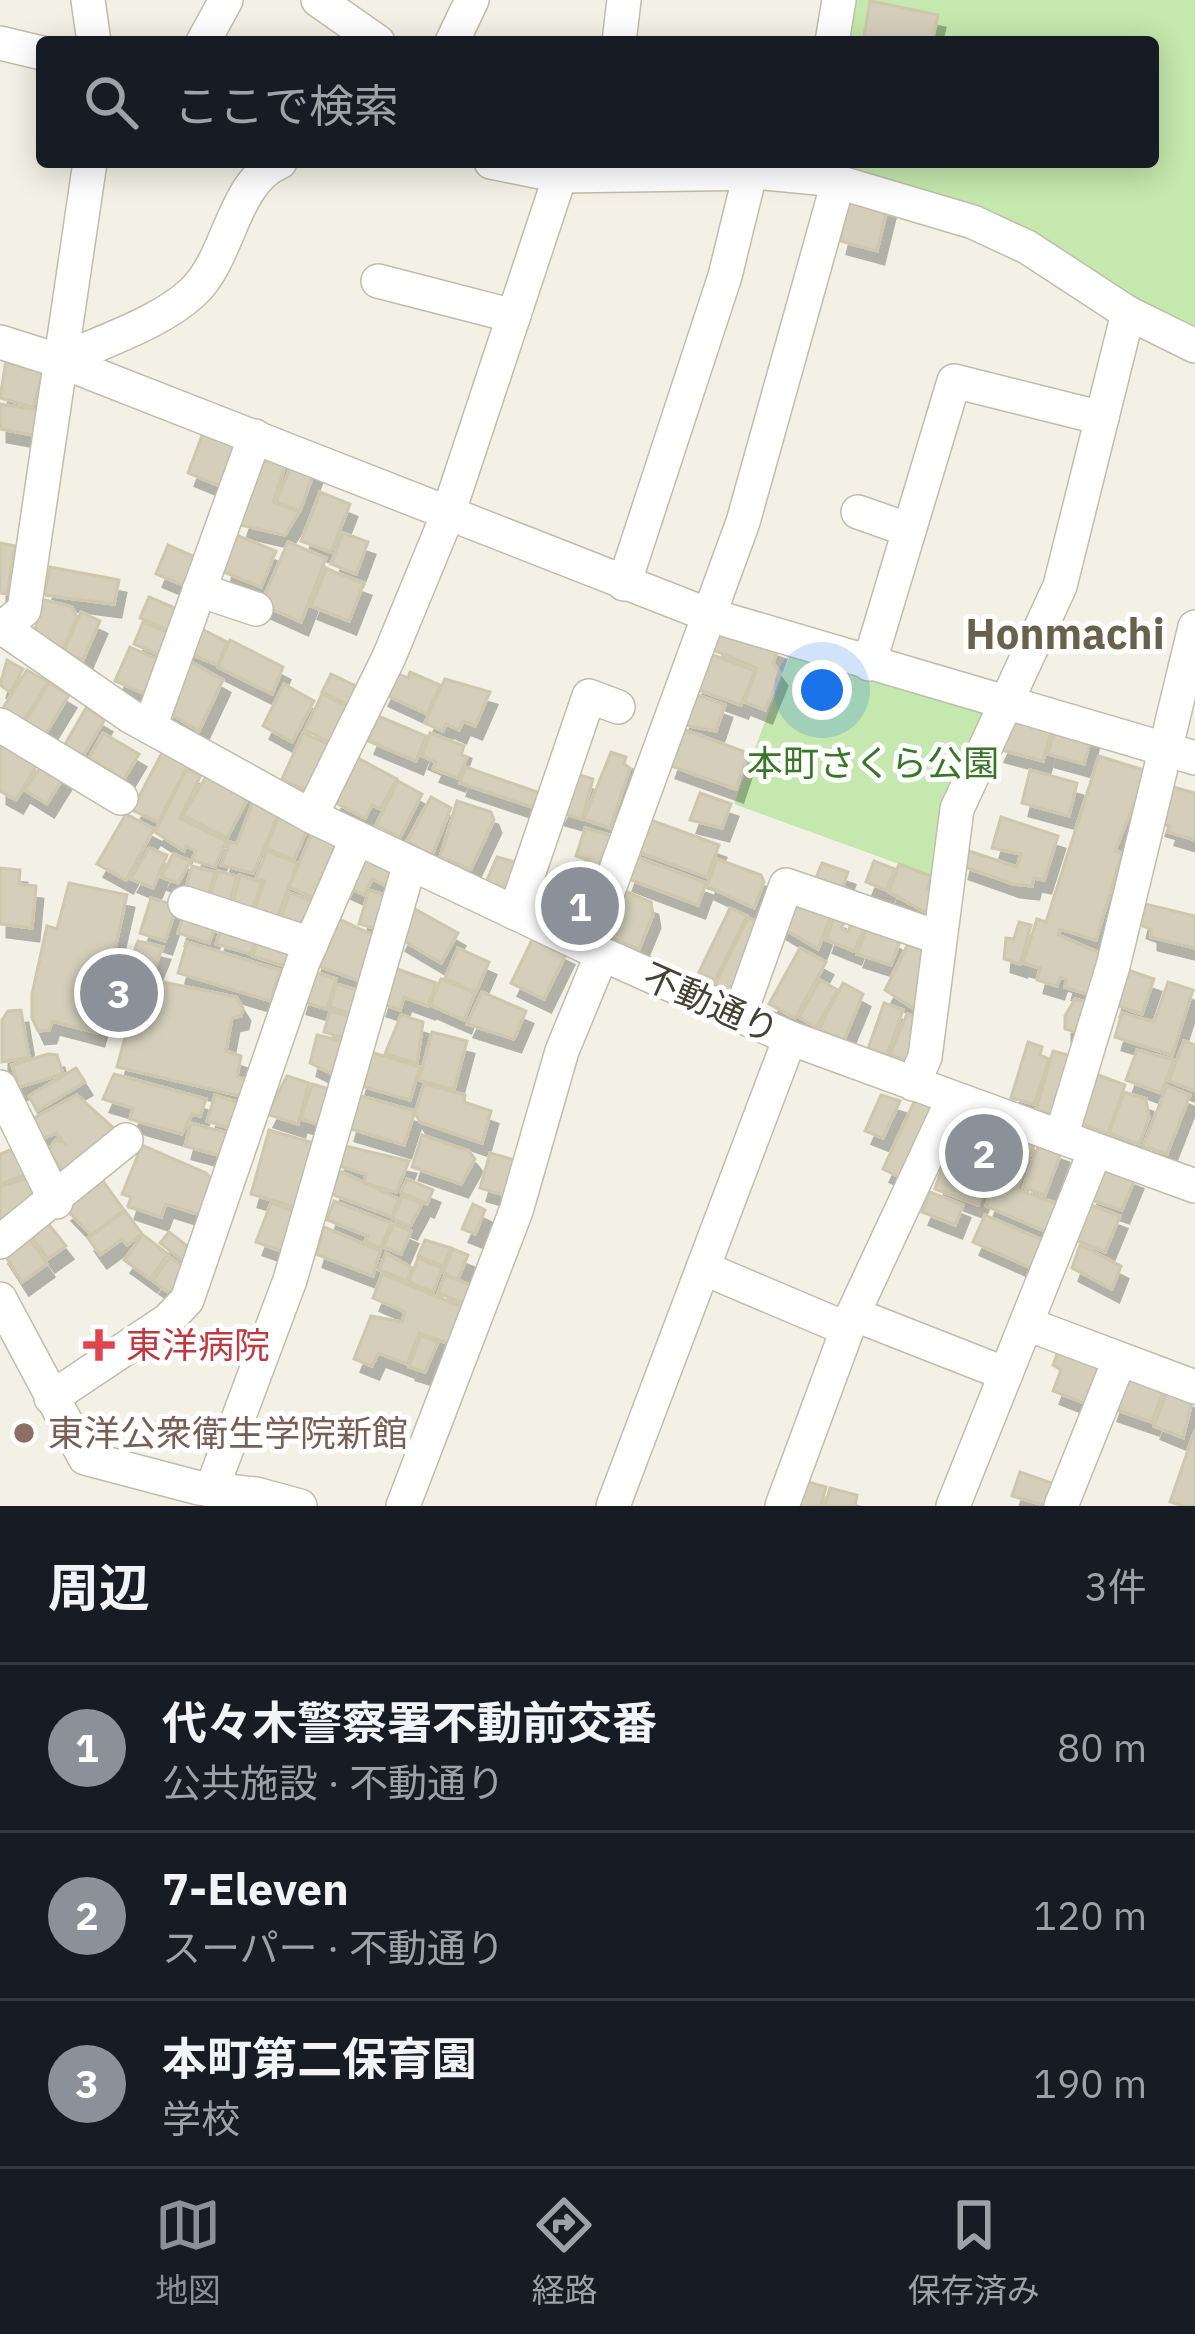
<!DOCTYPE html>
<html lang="ja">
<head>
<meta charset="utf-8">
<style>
  body { margin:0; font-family:"IBM Plex Sans","Noto Sans JP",sans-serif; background:#20242c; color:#f1f3f6 }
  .you { position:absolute; left:822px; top:690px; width:42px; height:42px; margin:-30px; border:9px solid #fff; border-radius:50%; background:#1a73e8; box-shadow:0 0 0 18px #1a73e833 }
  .badge { display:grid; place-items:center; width:78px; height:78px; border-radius:50%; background:#8c9099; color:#fff; font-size:39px; font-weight:700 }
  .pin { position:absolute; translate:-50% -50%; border:6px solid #fff; box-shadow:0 3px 12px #0006 }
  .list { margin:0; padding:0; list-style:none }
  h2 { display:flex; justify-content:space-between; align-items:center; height:156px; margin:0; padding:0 48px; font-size:51px }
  h2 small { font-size:39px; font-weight:400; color:#9ea1a6 }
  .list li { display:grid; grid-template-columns:78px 1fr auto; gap:36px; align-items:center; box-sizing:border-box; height:168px; padding:0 48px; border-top:3px solid #363941 }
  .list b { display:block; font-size:45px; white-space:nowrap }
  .list p { margin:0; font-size:39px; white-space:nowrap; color:#9ea1a6 }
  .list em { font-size:39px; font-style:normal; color:#9ea1a6 }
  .icon { flex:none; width:66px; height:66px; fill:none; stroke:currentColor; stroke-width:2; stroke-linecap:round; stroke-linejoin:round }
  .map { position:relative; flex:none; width:1195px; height:1506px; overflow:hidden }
  .search { position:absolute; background:#171b24; box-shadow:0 6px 30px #0003; left:36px; right:36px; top:36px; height:132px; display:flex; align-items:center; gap:30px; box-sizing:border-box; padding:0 42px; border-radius:12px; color:#9ea1a6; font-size:45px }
  .sheet { height:660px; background:#171b24 }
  nav { display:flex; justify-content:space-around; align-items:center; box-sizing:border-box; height:168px; border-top:3px solid #363941; background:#171b24; font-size:33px; color:#9ea1a6 }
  nav a { display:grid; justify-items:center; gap:6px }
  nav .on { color:#8c9099 }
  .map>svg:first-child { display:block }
  .green { fill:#c4e8ad }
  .building { fill:#d4ceba; stroke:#cfc7ad; stroke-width:3; filter:url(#shadow) }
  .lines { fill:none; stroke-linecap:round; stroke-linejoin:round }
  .minor-casing { stroke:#c1bdaa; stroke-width:36 }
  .minor { stroke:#fff; stroke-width:33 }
  .health-dot { fill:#e0444e; stroke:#fff; stroke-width:4.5 }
  .education-dot { fill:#8d6e63; stroke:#fff; stroke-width:4.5 }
  .labels { text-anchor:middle; stroke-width:10; stroke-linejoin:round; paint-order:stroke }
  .park-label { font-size:36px; fill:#397727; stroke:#fff }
  .street-label { font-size:36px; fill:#454134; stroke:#fff }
  .health-label { font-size:36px; fill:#be3a42; stroke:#fff; text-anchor:start }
  .education-label { font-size:36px; fill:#785e54; stroke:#fff; text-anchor:start }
  .quarter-label { font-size:42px; font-weight:bold; fill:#68614c; stroke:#fff }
</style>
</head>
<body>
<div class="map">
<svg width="1195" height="1506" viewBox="0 0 1195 1506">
  <defs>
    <filter id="shadow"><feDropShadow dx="7" dy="13" stdDeviation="0" flood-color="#0004"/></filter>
  </defs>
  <rect width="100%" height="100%" fill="#f3f1e5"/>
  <g class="green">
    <path d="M852,0H1195V333L861,179L840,162H1153V42H848Z"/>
    <path d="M792,650L990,706L943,880L734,804Z"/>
  </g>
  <g class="building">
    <path d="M870,1L938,15L932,42H863Z"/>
    <path d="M851,196L888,206L877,251L840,241Z"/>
    <path d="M7,354L44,370L33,407L0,398Z"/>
    <path d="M0,404L37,410L33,435L0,429Z"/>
    <path d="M206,425L239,438L220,486L188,473Z"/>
    <path d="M265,451L288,458L273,502L299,512L285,535L240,525Z"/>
    <path d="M294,459L316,467L300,511L276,502Z"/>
    <path d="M320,492L350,504L331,552L301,541Z"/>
    <path d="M231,533L276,551L261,587L224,572Z"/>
    <path d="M343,533L368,542L356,574L331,564Z"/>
    <path d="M288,542L326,558L301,622L261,604Z"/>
    <path d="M0,543L15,546L7,594L0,593Z"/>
    <path d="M168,545L202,560L190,588L156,574Z"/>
    <path d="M50,567L119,580L114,604L44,595Z"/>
    <path d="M326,569L364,583L349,621L311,606Z"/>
    <path d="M149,597L182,611L173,632L140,618Z"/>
    <path d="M41,599L72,607L77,617L62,650L35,630Z"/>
    <path d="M81,612L100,621L83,660L64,651Z"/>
    <path d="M143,622L174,635L164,657L134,644Z"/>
    <path d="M196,626L227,642L218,665L185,652Z"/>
    <path d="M722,626L779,647L773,663L780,673L765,710L745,702L757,668L713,650Z"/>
    <path d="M230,640L283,667L272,694L218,667Z"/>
    <path d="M130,647L163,662L148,695L115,681Z"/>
    <path d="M708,653L755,671L741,705L693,688Z"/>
    <path d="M7,660L23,669L10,692L0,685Z"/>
    <path d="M189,661L223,680L199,731L165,710Z"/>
    <path d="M27,670L48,682L22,723L1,711Z"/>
    <path d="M392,671L408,678L410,672L440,685L427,714L382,693Z"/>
    <path d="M331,674L362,689L353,707L322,692Z"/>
    <path d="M445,679L490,692L475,726L463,721L459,730L446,724L443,731L425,723Z"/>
    <path d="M49,683L69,695L43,738L23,726Z"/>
    <path d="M284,684L314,701L292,742L263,726Z"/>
    <path d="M692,693L725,705L716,731L680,724Z"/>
    <path d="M322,694L351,709L335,744L305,730Z"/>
    <path d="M86,708L105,719L83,756L64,746Z"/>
    <path d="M1013,714L1053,725L1043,761L998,749Z"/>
    <path d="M378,716L426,736L416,761L368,741Z"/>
    <path d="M1056,725L1092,734L1084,764L1048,754Z"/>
    <path d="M682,729L748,753L736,789L669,765Z"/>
    <path d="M0,732L36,766L16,800L0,791Z"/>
    <path d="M103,733L139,754L124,779L89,758Z"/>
    <path d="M303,733L332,746L310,792L282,779Z"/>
    <path d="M430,733L464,746L461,755L467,757L458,778L433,769L436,762L422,756Z"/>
    <path d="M164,749L189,763L158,822L132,810Z"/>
    <path d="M611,752L626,757L624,764L630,768L610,828L584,819Z"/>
    <path d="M1099,756L1147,771L1115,851L1122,853L1096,940L1060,929L1058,935L1105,955L1093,996L1065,987L1067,979L1060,977L1057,986L1037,980L1040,968L1023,963L1037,919L1046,922Z"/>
    <path d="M356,757L397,779L380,809L372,805L365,818L332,801Z"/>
    <path d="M41,766L65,775L47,804L25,790Z"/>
    <path d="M465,767L546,795L541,810L460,783Z"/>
    <path d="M187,769L201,775L180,818L226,841L215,867L192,860L196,851L186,846L184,851L155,832Z"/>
    <path d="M1030,770L1077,783L1069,816L1022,803Z"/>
    <path d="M209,772L245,791L246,802L227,838L183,815Z"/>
    <path d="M579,775L593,779L582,819L558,812Z"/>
    <path d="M398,781L422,794L400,837L376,825Z"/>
    <path d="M1170,786L1195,793V840L1168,832L1170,826L1159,823Z"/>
    <path d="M700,793L731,804L722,828L690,820Z"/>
    <path d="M431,797L451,808L432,855L407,841Z"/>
    <path d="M254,799L280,811L253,873L221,865L230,842L237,844Z"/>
    <path d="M457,801L491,812L494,820L471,869L440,857Z"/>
    <path d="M281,812L309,825L294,860L266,848Z"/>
    <path d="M126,814L154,829L126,880L97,864Z"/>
    <path d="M1001,817L1058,836L1044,880L1034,878L1032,886L1013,884L962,866L966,850L1017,867L1021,854L992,848Z"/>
    <path d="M645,818L719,845L707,877L641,853L634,846Z"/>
    <path d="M585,828L616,837L602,883L586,872L589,860L576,856Z"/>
    <path d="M314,829L341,846L317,899L289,887Z"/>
    <path d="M149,848L167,855L153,888L131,879Z"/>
    <path d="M361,850L397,867L387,886L372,879L365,895L345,886Z"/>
    <path d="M267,851L297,863L277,919L254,911L265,881L256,878Z"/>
    <path d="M173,854L191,861L178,883L161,877Z"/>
    <path d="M634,856L706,883L698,905L626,878Z"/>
    <path d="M497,857L522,864L513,893L487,880Z"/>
    <path d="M717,859L761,875L764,882L754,908L707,886Z"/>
    <path d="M874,861L895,869L886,890L866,882Z"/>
    <path d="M822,863L848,872L840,894L814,883Z"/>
    <path d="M899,864L931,876L927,889L935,892L927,913L889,892Z"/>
    <path d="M192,866L215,872L208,895L186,888Z"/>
    <path d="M0,868L20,870L19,884L36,886L32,928L0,924Z"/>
    <path d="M218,871L237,876L229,903L210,897Z"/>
    <path d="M554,873L565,885L556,912L542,908Z"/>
    <path d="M240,875L262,883L251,911L233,904Z"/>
    <path d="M69,883L127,895L110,971L236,997L243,1008L241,1016L232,1018L226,1051L241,1056L237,1077L253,1082L249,1098L117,1067L127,1030L140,1031L141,1016L105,1006L97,1033L52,1021L49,1030L38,1031L32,1018V994L47,926L57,929Z"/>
    <path d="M572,883L596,897L586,927L560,918Z"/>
    <path d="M369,890L390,897L381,930L359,924Z"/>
    <path d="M627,892L651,902L653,915L639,949L606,935L618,899Z"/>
    <path d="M791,892L832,913L818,949L778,925Z"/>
    <path d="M290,893L312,901L303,925L281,917Z"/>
    <path d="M151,898L177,906L165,941L140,933Z"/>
    <path d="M1145,904L1195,916V948L1151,937V929L1140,925Z"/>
    <path d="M730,908L747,916L715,980L699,972Z"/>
    <path d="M415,909L458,933L441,963L399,938Z"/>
    <path d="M185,911L216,924L209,943L178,933Z"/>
    <path d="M331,915L379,938L363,982L313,964Z"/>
    <path d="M835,915L845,919L841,929L848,932L852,921L865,926L854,951L826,940Z"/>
    <path d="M748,918L761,923L734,993L715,985Z"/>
    <path d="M1019,922L1031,925L1020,964L1004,959L1006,938L1014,939Z"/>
    <path d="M222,925L257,933L251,954L216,944Z"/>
    <path d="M867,927L894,937L899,944L891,965L857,954Z"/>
    <path d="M259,934L292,944L287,967L253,956Z"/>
    <path d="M534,936L567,952L544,999L511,983Z"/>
    <path d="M912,936L931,944L922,1014L885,990Z"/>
    <path d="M138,941L163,947L154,969L129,965Z"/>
    <path d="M187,942L280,970L271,1001L178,973Z"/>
    <path d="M458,948L489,962L476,992L445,978Z"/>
    <path d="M800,948L826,962L795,1018L769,1004Z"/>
    <path d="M392,967L436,983L428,1006L404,997L400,1010L380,1003Z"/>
    <path d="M1125,969L1154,979L1142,1014L1113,1004Z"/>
    <path d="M309,970L336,979L327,1009L300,1001Z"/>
    <path d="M441,979L475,993L464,1020L430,1005Z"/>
    <path d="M820,980L838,990L816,1027L799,1017Z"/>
    <path d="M1168,982L1193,990L1172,1055L1115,1037L1122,1013L1154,1022Z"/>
    <path d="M843,983L863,994L844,1040L819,1029Z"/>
    <path d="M336,984L364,992L357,1015L330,1007Z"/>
    <path d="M482,992L526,1011L514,1039L467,1024Z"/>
    <path d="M1075,999L1092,1004L1082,1034L1065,1029V1016Z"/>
    <path d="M884,1003L903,1010L887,1055L868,1049Z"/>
    <path d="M21,1010L29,1057L2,1062V1020L8,1011Z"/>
    <path d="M330,1011L357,1019L351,1040L324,1032Z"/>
    <path d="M907,1014L919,1018L915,1065L890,1054Z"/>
    <path d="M401,1015L423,1022L417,1063L385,1054Z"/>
    <path d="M432,1032L467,1041L454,1090L419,1080Z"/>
    <path d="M317,1035L346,1042L332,1074L310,1063Z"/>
    <path d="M1184,1041L1195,1045V1091L1169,1081Z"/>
    <path d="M1028,1042L1042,1047L1040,1055L1049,1059L1034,1104L1011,1098Z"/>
    <path d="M1137,1050L1174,1060L1161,1093L1126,1080Z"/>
    <path d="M367,1051L420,1067L410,1100L358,1085Z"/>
    <path d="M1053,1051L1075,1057L1057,1116L1036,1109Z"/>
    <path d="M48,1054L57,1055L63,1074L19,1087L12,1065Z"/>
    <path d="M76,1068L85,1082L37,1111L29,1096Z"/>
    <path d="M1093,1073L1125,1085L1108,1133L1076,1122Z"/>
    <path d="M114,1074L206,1099L200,1116L192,1114L182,1134L130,1119L133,1108L103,1099Z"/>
    <path d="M287,1076L309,1083L298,1124L267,1114Z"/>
    <path d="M312,1084L335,1091L323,1126L301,1119Z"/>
    <path d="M424,1084L465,1095L464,1102L491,1111L482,1143L420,1122L415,1113Z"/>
    <path d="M1167,1086L1190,1095L1167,1154L1143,1146Z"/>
    <path d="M1124,1092L1146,1099L1149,1118L1139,1144L1109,1133Z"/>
    <path d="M77,1095L118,1132L69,1176L47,1151L56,1140L64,1143L56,1133L38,1140L28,1121Z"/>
    <path d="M215,1095L246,1105L238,1131L207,1121Z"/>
    <path d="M357,1095L415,1111L404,1145L348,1128Z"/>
    <path d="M881,1095L900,1101L883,1138L865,1131Z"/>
    <path d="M915,1100L938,1111L906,1180L883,1169Z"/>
    <path d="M956,1114L975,1121L961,1154L948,1162L938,1158Z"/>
    <path d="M191,1123L231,1134L225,1157L185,1146Z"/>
    <path d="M976,1128L1005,1141L978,1205L935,1189L942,1167L954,1169Z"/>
    <path d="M269,1130L314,1143L295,1207L251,1194Z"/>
    <path d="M1013,1132L1036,1141L1017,1187L995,1179Z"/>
    <path d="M422,1135L469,1151L475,1159L461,1184L412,1167Z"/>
    <path d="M1040,1142L1062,1150L1045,1195L1023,1187Z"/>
    <path d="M142,1145L206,1173L212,1180L204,1216L166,1204L161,1217L128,1206L131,1197L122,1194Z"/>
    <path d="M341,1145L409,1161L396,1192L364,1183L366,1174L336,1165Z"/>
    <path d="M21,1146L33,1172L0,1184V1154Z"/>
    <path d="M490,1153L515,1160L504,1195L480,1188Z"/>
    <path d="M1101,1162L1136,1176L1122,1210L1088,1199Z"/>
    <path d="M340,1171L398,1199L392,1217L331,1194Z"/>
    <path d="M34,1177L43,1198L0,1224V1186Z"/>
    <path d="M407,1179L433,1190L427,1204L401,1192Z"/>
    <path d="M102,1180L124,1210L91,1235L65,1208Z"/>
    <path d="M995,1182L1064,1206L1054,1235L986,1206Z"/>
    <path d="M930,1192L963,1205L955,1225L922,1212Z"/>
    <path d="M402,1196L422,1204L410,1226L393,1219Z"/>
    <path d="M334,1201L391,1223L381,1248L365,1241L368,1236L327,1220Z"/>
    <path d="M271,1203L302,1214L287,1253L256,1242Z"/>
    <path d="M1086,1203L1120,1216L1105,1252L1071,1238Z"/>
    <path d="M473,1204L485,1210L475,1234L462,1229Z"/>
    <path d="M125,1211L142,1234L127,1245L122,1239L100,1255L88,1238Z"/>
    <path d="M985,1215L1042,1240L1036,1270L973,1242Z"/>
    <path d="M46,1221L66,1246L48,1259L29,1234Z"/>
    <path d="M394,1224L411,1231L401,1254L383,1247Z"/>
    <path d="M324,1227L380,1251L373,1276L316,1254Z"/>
    <path d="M169,1232L199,1255L190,1266L160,1243Z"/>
    <path d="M143,1235L168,1254L150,1279L124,1260Z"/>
    <path d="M28,1237L47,1264L22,1282L2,1251Z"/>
    <path d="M425,1240L451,1248L443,1266L418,1256Z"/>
    <path d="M1080,1245L1121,1266L1112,1289L1072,1268Z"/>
    <path d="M453,1249L468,1255L458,1279L443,1272Z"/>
    <path d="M386,1253L412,1268L407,1281L379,1270Z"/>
    <path d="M170,1257L193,1274L179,1300L153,1281Z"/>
    <path d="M418,1258L442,1268L433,1292L409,1282Z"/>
    <path d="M382,1274L467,1309L453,1345L419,1333L407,1364L378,1353L372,1366L354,1359L371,1316L402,1322L405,1312L373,1298Z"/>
    <path d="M445,1275L475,1287L468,1305L438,1293Z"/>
    <path d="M421,1335L438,1342L425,1372L409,1367Z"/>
    <path d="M1060,1346L1108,1365L1092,1406L1053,1391L1061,1370L1053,1365Z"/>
    <path d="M1124,1370L1165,1385L1152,1422L1111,1408Z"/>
    <path d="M1169,1387L1193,1398L1183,1438L1154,1426Z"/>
    <path d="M1195,1430V1506H1183L1170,1502Z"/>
    <path d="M1020,1472L1054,1484L1047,1506L1012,1496Z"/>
    <path d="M801,1480L826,1487L821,1506H794Z"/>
    <path d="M830,1488L857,1495L855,1506H825Z"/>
  </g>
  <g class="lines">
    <defs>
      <g id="minor">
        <path d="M88,0L94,42"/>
        <path d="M318,0L378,42"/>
        <path d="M203,42L226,0"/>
        <path d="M452,42L472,0"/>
        <path d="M619,42L624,0"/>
        <path d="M832,42L839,0"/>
        <path d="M0,43L42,53"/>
        <path d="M491,162L560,176L765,173L828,179L973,222L1027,247L1128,313L1195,346"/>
        <path d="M378,281L514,316"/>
        <path d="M0,342L60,361C102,341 159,324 193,292C230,258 232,182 280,162"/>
        <path d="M60,361L706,614L1195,758"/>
        <path d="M858,512L909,530"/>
        <path d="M624,584L725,276L750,174"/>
        <path d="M199,590L256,609"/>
        <path d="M0,626L130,716L311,816L602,954L790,1038L1195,1186"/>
        <path d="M0,630L24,610L90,162"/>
        <path d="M869,664L954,381L1102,418"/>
        <path d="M0,725L121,798"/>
        <path d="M150,727L255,436"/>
        <path d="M311,816L389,657L448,514L560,176"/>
        <path d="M185,903L311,944"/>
        <path d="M515,913L589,696L618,707"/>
        <path d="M588,946L743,522L835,193L819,162"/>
        <path d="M740,1014L786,885L940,938"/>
        <path d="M913,1084L925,1057L957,809L1060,586L1128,313"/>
        <path d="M0,1087L56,1202"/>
        <path d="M1061,1137L1113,966L1195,627"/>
        <path d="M0,1242L126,1140"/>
        <path d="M703,1268L847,1329"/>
        <path d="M0,1299L85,1458L199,1488L256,1494L300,1506"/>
        <path d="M853,1314L1006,1374"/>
        <path d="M1027,1324L1195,1387"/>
        <path d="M51,1398L168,1320L187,1300L303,962L357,838"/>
        <path d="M211,1491L290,1280L410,863"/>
        <path d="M403,1506L516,1211L562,1051L602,954"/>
        <path d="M613,1506L790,1038"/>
        <path d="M782,1506L853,1314L953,1099"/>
        <path d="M953,1506L1095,1151"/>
        <path d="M1061,1506L1119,1361"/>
      </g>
    </defs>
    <use href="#minor" class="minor-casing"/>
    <use href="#minor" class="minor"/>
  </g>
  <path class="health-dot" d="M93 1327h12v12h12v12h-12v12h-12v-12h-12v-12h12z"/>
  <circle class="education-dot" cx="24" cy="1433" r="12"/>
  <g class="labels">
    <g class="park-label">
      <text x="873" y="776">本町さくら公園</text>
    </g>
    <g class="street-label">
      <text transform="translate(711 1003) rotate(24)" y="13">不動通り</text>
    </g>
    <g class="health-label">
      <text x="126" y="1358">東洋病院</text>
    </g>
    <g class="education-label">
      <text x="48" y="1446">東洋公衆衛生学院新館</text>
    </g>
    <g class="quarter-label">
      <text x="1065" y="649">Honmachi</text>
    </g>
  </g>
</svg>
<div class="you"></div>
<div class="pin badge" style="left:580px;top:906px">1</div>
<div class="pin badge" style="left:984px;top:1153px">2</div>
<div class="pin badge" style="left:119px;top:993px">3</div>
<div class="search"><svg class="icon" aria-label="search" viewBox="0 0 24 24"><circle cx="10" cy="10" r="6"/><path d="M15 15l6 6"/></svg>ここで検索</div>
</div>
<section class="sheet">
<h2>周辺<small>3件</small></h2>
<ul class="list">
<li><span class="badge">1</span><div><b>代々木警察署不動前交番</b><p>公共施設 · 不動通り</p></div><em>80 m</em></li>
<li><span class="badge">2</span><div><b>7-Eleven</b><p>スーパー · 不動通り</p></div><em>120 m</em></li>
<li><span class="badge">3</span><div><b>本町第二保育園</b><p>学校</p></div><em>190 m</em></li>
</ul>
</section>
<nav>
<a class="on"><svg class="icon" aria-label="map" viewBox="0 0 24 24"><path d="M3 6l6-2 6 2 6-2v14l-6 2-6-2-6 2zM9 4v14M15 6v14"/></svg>地図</a>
<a><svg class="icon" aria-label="directions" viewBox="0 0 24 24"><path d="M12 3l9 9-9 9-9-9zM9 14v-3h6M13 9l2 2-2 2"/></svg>経路</a>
<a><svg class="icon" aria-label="saved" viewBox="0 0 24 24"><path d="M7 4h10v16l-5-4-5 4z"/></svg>保存済み</a>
</nav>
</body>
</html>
